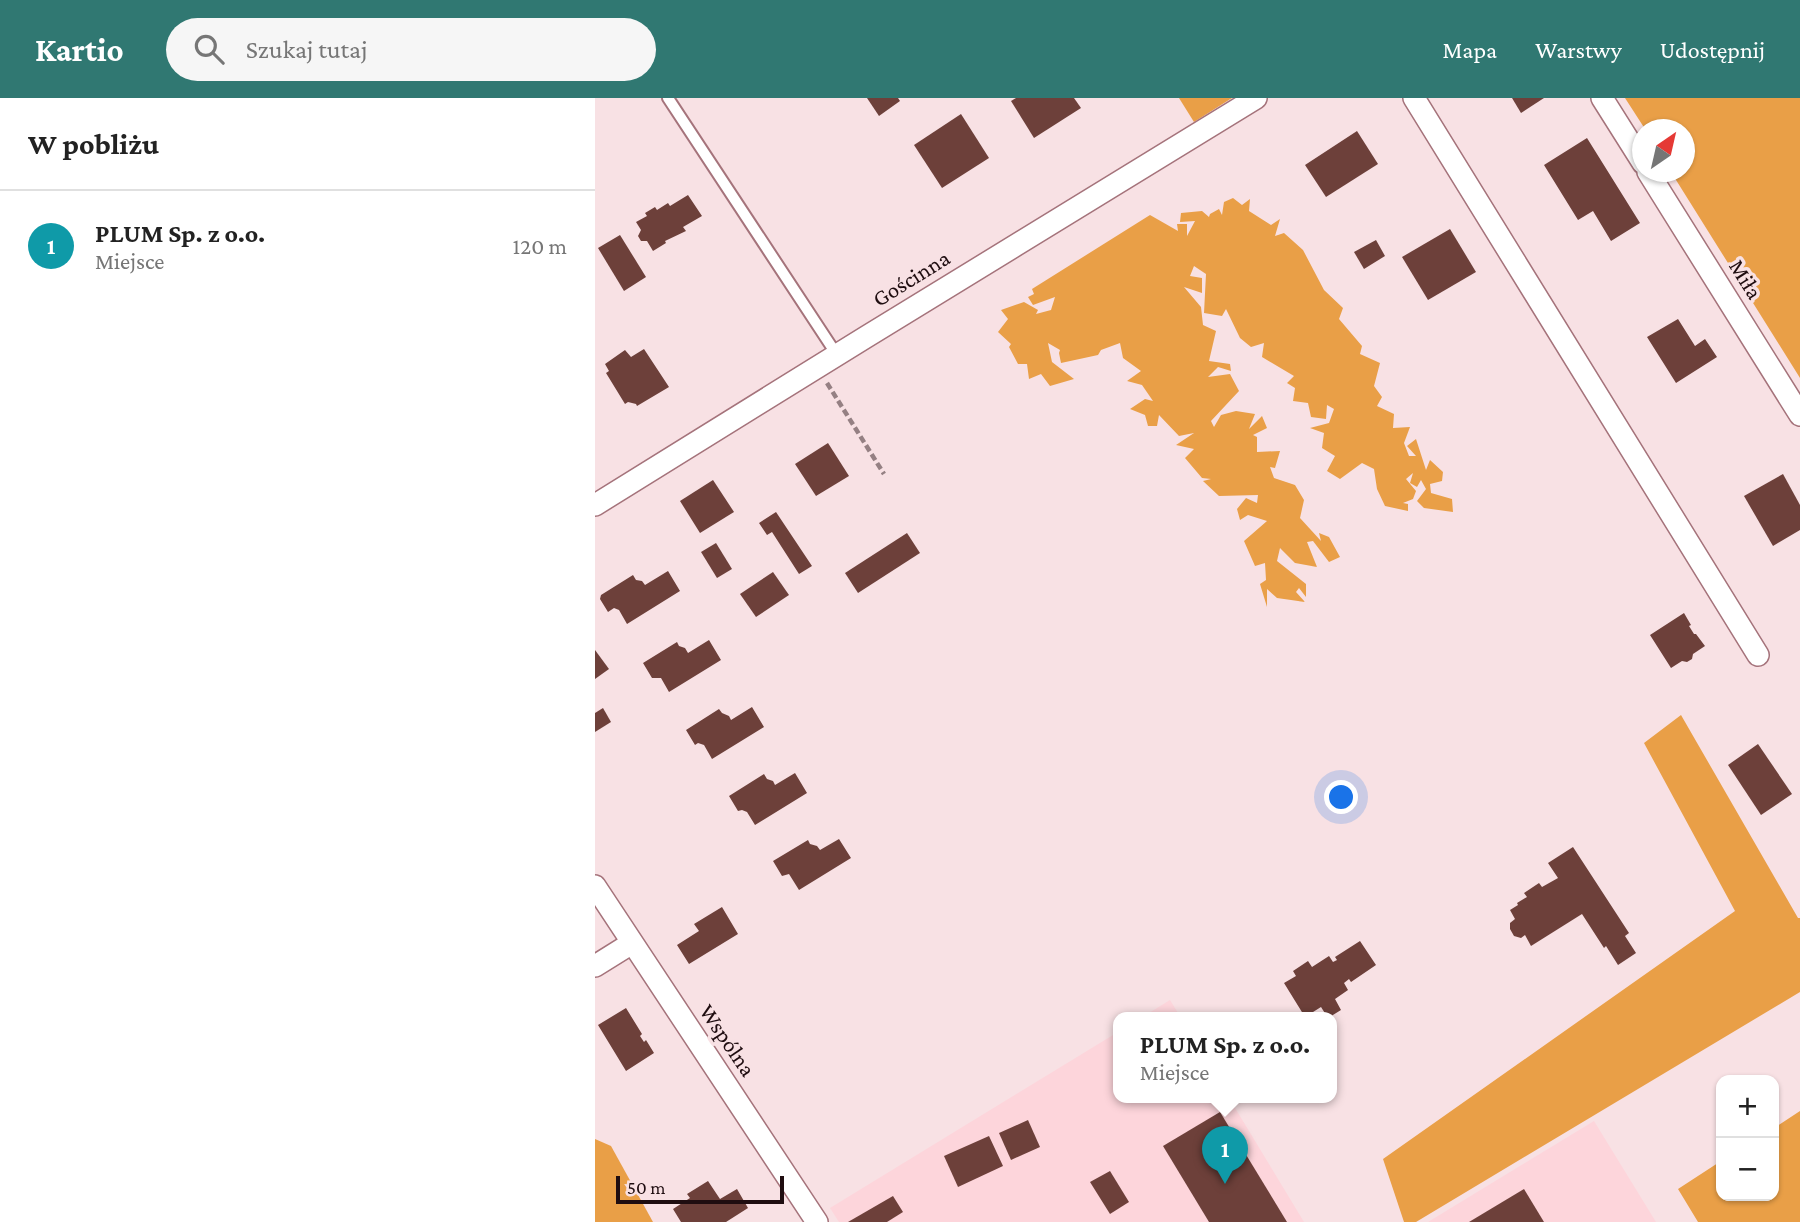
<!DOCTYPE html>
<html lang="pl">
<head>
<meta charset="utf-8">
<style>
  body { margin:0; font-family:"Crimson Pro",serif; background:#f6f6f6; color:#222 }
  .controls { position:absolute; right:21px; bottom:21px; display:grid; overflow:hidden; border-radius:14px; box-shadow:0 2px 5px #0004 }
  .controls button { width:63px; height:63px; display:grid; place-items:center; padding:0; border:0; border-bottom:2px solid #e0e0e0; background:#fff; color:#222; font:35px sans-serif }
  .compass { position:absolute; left:1037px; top:21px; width:63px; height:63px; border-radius:50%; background:#fff; box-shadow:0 2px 5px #0004; rotate:34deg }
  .scale { position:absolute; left:21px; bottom:18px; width:168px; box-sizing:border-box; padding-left:7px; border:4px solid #1f0d10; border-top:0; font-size:19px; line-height:24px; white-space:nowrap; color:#1f0d10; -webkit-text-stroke:5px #f8e1e4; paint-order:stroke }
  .you { position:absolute; left:747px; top:700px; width:24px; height:24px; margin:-18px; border:5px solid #fff; border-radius:50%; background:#1a73e8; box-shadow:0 0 0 10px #1a73e833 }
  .badge { display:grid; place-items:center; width:46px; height:46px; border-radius:50%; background:#307872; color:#fff; font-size:23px; font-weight:700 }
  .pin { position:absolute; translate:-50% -58px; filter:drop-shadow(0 2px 4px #0008) }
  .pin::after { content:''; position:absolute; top:37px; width:24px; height:21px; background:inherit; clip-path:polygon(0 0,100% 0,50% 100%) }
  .popup { position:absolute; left:518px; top:914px; width:224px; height:91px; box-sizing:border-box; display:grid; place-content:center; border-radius:14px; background:#fff; filter:drop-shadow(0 2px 5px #0005); font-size:23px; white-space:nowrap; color:#767676 }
  .popup b { font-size:26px; color:#222 }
  .popup::after { content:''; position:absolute; left:50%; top:100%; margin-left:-14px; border:14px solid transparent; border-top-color:#fff }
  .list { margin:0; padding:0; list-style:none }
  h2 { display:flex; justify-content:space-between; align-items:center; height:91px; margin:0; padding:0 28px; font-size:30px }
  h2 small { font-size:23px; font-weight:400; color:#767676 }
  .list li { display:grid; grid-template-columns:46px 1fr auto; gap:21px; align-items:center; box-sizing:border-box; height:112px; padding:0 28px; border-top:2px solid #e0e0e0 }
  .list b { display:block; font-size:26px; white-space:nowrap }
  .list p { margin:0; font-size:23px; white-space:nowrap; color:#767676 }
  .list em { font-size:23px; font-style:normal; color:#767676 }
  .icon { flex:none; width:38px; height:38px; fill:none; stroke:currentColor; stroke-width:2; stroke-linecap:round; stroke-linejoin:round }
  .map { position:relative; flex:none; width:1205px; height:1124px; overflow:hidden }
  header { display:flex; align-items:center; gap:42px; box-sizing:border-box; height:98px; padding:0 35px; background:#307872; color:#fff }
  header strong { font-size:33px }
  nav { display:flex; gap:38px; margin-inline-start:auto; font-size:24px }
  .search { width:490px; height:63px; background:#f6f6f6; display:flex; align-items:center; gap:18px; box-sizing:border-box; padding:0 24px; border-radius:38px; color:#767676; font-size:26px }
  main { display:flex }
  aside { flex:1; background:#fff }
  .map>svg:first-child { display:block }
  .built { fill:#fdd5db }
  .forest { fill:#e99f47 }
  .building { fill:#6d403a }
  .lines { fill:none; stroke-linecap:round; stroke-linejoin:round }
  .lane-casing { stroke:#a5737b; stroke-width:14 }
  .street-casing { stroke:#a5737b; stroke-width:24 }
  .path { stroke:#958083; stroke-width:4.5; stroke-dasharray:7 3.5; stroke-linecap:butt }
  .lane { stroke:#fff; stroke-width:10 }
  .street { stroke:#fff; stroke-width:21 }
  .labels { text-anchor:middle; stroke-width:7; stroke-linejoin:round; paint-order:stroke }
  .street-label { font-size:23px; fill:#1f0d10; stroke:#f8e1e4 }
</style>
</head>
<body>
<header>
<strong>Kartio</strong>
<div class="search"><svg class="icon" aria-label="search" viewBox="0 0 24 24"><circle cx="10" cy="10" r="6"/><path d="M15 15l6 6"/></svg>Szukaj tutaj</div>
<nav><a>Mapa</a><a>Warstwy</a><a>Udostępnij</a></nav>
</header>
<main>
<aside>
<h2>W pobliżu<small></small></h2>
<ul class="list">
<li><span class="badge" style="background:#0f9aa8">1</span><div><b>PLUM Sp. z o.o.</b><p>Miejsce</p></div><em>120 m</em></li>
</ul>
</aside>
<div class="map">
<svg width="1205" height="1124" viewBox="0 0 1205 1124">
  <rect width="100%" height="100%" fill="#f8e1e4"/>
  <g class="built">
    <path d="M575,902L586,920H546Z"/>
    <path d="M523,934V1000H634L709,1124H244L235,1110Z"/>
    <path d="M999,1023L1061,1124H833Z"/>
  </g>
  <g class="forest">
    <path d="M584,0H637L599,24Z"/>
    <path d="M1030,0H1205V280L1076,74H1090V32L1050,31Z"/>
    <path d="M638,100L647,107L655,101L654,113L676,127L685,121L680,138L689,135L708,152L729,192L748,210L744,221L767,248L765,256L785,265L779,288L787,299L782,308L799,316L798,330L815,329L809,345L814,358H821L812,348L821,341L831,372L835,362L848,374L847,383L835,386L836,395L857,401L858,414L829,410L822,403L831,391L826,382L822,389L815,385L818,375L811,381L821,393L818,401L808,405L813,406V413L790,408L782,391L779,371L767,365L745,381L732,373L740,358L727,350L729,335L715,330L734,325L739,311L732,307L731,321L716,319L713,305L698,303L700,290L692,285L699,278L667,259L669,245L656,249L645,240L631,211L627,218L609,215L611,176L599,168L595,178L607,180V195L589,189L606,209L608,227L621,233L614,263L635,266L636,273L623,269L613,279L635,276L644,293L616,323L619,329L626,317L641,313L660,316L654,331L667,318L672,330L658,337L662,339V354L685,353L680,370L675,369L679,380L700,387L709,402L705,420L726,443L724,435L734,439L745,459L734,464L718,443L712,444L722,469L700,465L685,450L682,463L711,486V499L704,490L701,494L710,504L682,500L672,491V509L665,486L671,482L670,465L660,468L649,443L672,423L653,417L645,422L642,411L651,400L662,405L663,397L624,398L608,383L616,381L607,380L590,360L599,351L581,347L599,335L584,338L564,317L562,328H553L550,317L535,311L550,301L558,303L547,287L532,283L546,273L528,260L525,245L506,252L503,257L466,265L464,255L465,252L453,245L457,264L479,281L455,288L446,276L434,281L432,266H423L414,249L416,246L403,234L413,221L406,212L429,204L443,212L441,216L456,212L460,199L438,207L433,199L439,196L437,191L555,117L583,133L582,126H592V138L600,123L585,124L586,115L607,113L614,119L615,116L624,111L627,117L629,104Z"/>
    <path d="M1086,617L1203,820H1205V894L821,1124H809L788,1061L1140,813L1049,645Z"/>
    <path d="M1205,1013V1124H1103L1083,1091L1126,1063V1098H1179V1030Z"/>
    <path d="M0,1041L16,1048L58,1124H0Z"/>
  </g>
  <g class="building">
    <path d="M272,0H303L305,3L284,18Z"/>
    <path d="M421,0H479L486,10L439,40L416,3Z"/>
    <path d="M917,0H949L926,15Z"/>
    <path d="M366,16L394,60L347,90L319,47Z"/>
    <path d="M762,33L783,66L731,99L710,67Z"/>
    <path d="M992,40L1045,125L1016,143L998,113L983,122L949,67Z"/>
    <path d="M93,97L107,118L88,129L91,133L70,143L71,145L58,153L52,143H46L43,138L46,132L41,124L52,118L50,115L60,109L62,112L73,105L75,108Z"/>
    <path d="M855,131L881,174L833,202L807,159Z"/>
    <path d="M25,137L51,179L29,193L3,150Z"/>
    <path d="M781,142L790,158L769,171L759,154Z"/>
    <path d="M1083,221L1100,248L1110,241L1122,259L1081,285L1052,239Z"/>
    <path d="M49,251L74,289L42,308L41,306L33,304L30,306L11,275L14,273L10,266L30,252L36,259Z"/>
    <path d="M233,345L254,378L221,398L200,366Z"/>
    <path d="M1188,376L1205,407V432L1178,448L1149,398Z"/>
    <path d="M118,382L139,414L105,435L85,403Z"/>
    <path d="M181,414L217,468L204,476L177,434L172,437L164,425Z"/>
    <path d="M312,435L325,455L263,495L250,475Z"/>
    <path d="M121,445L137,471L122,480L106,454Z"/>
    <path d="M73,473L85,493L32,526L24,512L19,510L13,514L5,501L6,497L38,477L41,482L47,483L50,487Z"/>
    <path d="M178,474L194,497L161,519L145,496Z"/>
    <path d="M1089,515L1096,527L1094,528L1099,536H1101L1110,548L1098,556L1097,561L1092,564L1087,563L1076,570L1055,537Z"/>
    <path d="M114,542L126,562L74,594L66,580H57L48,565L82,544L84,548L90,550L93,555Z"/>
    <path d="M0,552L14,571L0,581Z"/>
    <path d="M157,609L169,629L117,661L109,647L103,645L100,647L91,632L124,611L127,615L134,618L136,622Z"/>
    <path d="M8,610L16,624L0,634V615Z"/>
    <path d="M1163,646L1197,696L1166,717L1133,667Z"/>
    <path d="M200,675L212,695L160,727L152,714L147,712L143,713L134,698L169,676L172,681L178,683L180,687Z"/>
    <path d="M244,741L256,760L204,792L194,776L187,778L178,763L213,742L215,746L222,748L225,752Z"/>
    <path d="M978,749L1034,835L1030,838L1041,855L1023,867L1011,848L1009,850L987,816L936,848L930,837L926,840L919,838L915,831V825L920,821L915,812L923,807L922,805L932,799L929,795L944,785L947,789L963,780L953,765Z"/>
    <path d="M127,809L143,836L94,866L82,847L104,833L99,826Z"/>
    <path d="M765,843L781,867L756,884L754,881L749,885L753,892L740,901L746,912L733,920L726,909L710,919L689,885L701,878L698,873L713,863L717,869L734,858L738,864L742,862L740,859Z"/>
    <path d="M31,910L47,936L45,938L49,944L51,942L59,955L31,973L3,927Z"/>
    <path d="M625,1014L692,1124H614L568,1048Z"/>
    <path d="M433,1022L445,1049L416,1062L404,1035Z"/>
    <path d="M394,1038L408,1068L363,1089L349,1058Z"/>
    <path d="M515,1073L534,1104L515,1116L495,1084Z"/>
    <path d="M113,1083L125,1101L142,1091L153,1110L131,1124H86L78,1111L95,1100L92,1096Z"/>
    <path d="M929,1091L949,1124H874Z"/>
    <path d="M298,1098L308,1114L292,1124H253Z"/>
  </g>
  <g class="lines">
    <defs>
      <path id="lane" d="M73,0L242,257"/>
      <g id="street">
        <path d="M819,0L1163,557"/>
        <path d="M1007,0L1048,65"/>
        <path d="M1053,74L1205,317"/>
        <path d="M0,407L271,239L661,0"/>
        <path d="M0,788L222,1124"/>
        <path d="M0,868L37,845"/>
      </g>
    </defs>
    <use href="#lane" class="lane-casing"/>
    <use href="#street" class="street-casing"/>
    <path class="path" d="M232,285L289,376"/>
    <use href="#lane" class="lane"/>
    <use href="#street" class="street"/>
  </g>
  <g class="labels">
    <g class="street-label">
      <text transform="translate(316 180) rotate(-32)" y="8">Gościnna</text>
      <text transform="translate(1151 181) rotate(58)" y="8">Miła</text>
      <text transform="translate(133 942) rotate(56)" y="8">Wspólna</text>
    </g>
  </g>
</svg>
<div class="controls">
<button>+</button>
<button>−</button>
</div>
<svg class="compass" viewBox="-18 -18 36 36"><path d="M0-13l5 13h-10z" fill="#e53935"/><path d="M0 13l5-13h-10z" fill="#767676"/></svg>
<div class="scale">50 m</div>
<div class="you"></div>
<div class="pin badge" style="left:630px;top:1086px;background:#0f9aa8">1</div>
<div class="popup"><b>PLUM Sp. z o.o.</b>Miejsce</div>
</div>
</main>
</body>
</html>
